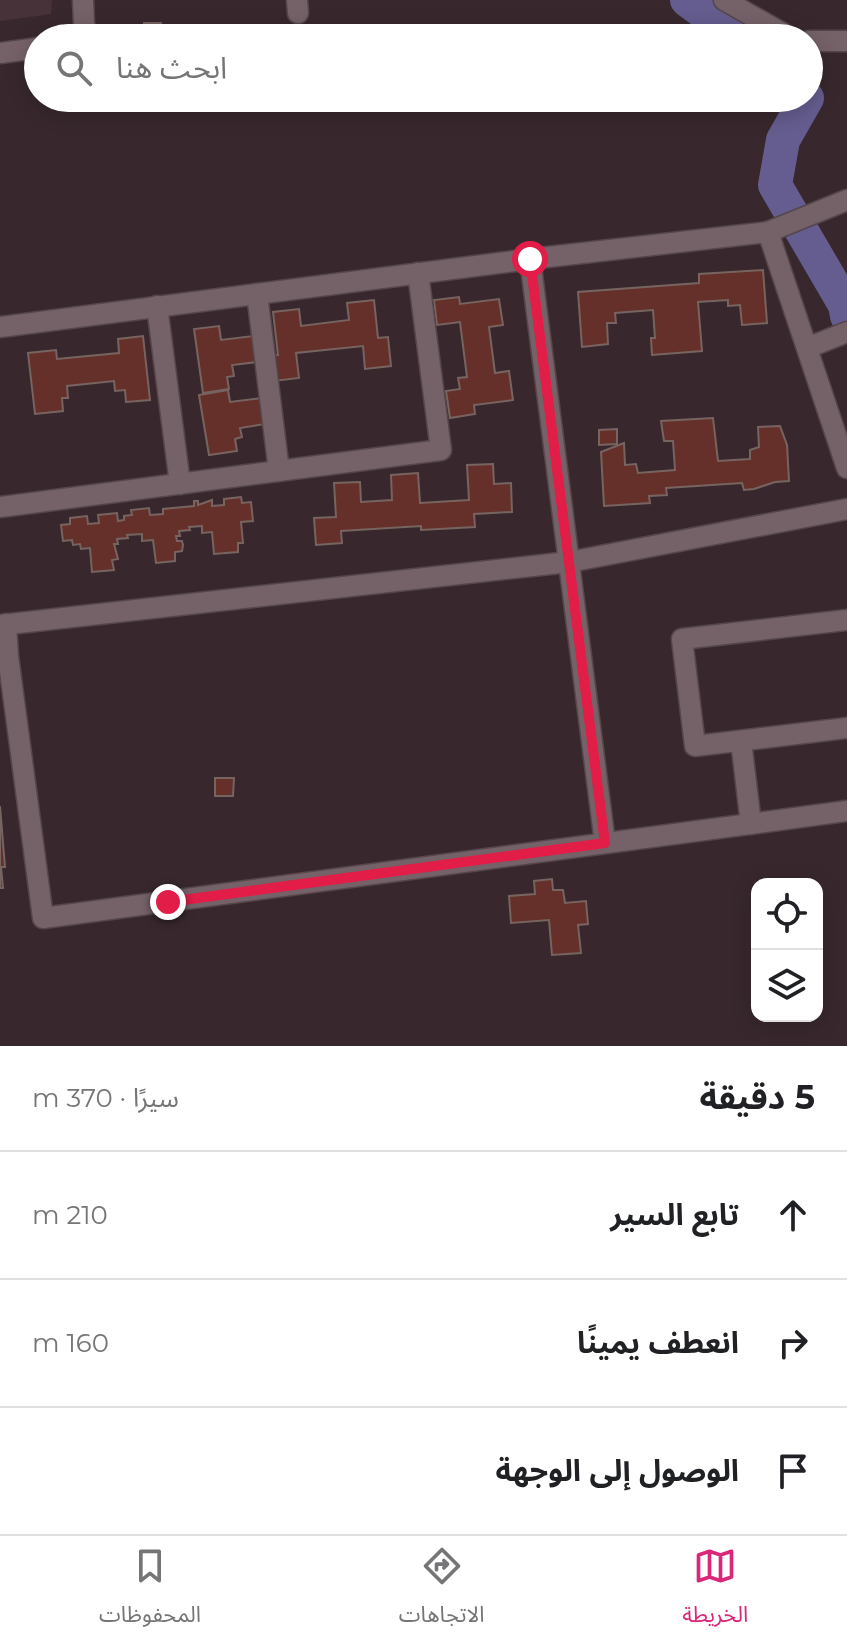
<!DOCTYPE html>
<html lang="ar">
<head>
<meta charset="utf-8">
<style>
  body { margin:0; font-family:Montserrat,"Noto Sans Arabic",sans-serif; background:#f6f6f6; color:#202124; direction:rtl }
  .controls { position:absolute; right:24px; bottom:24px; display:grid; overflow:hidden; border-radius:16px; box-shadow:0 4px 20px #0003 }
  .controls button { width:72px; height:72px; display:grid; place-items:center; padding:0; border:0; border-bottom:2px solid #e0e0e0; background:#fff; color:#202124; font:40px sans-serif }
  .stop { position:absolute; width:24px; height:24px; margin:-18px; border:6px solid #e11d48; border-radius:50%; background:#fff }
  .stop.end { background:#e11d48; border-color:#fff; box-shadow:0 2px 8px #0008 }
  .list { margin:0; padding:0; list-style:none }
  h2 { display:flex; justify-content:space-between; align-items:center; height:104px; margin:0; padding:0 32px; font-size:34px }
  h2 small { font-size:26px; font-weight:400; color:#757577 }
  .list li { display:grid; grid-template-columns:52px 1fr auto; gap:24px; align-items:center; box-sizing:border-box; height:128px; padding:0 32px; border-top:2px solid #e0e0e0 }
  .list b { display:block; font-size:30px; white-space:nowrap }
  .list em { font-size:26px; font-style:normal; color:#757577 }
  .icon { flex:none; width:44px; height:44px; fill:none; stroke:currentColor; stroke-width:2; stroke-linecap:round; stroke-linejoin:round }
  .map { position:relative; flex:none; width:847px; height:1046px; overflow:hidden; direction:ltr }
  .search { position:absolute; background:#fff; box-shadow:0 4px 20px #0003; left:24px; right:24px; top:24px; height:88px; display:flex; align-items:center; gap:20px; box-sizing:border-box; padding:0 28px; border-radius:44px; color:#757577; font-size:30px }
  .sheet { height:488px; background:#fff }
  nav { display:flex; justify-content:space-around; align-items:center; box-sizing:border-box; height:112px; border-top:2px solid #e0e0e0; background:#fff; font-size:22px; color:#757577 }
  nav a { display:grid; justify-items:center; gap:4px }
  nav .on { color:#db2777 }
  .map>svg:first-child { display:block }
  .built { fill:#473239 }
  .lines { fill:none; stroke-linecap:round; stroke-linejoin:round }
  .river { stroke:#655d8f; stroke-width:34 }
  .building { fill:#653029; stroke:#776360; stroke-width:2 }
  .minor-casing { stroke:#54464b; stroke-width:23 }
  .minor { stroke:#756268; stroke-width:20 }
  .route { stroke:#e11d48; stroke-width:10 }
</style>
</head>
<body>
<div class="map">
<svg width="847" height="1046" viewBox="0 0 847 1046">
  <rect width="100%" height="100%" fill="#38282d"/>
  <path class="built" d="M0,0H52L51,14L0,21Z"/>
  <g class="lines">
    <g class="river">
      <path d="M687,0L739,38"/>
      <path d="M807,98L783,140L775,185L845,305L847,316"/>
    </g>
  </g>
  <g class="building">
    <path d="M144,23H161V38H145Z"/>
    <path d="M763,270L767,323L742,325L740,305L728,306V300L698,302L702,351L652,355L651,338H655L653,310L615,313L616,323H607L608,344L582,347L578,292L699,283V274Z"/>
    <path d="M459,297L460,304L499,299L503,325L489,327L495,373L509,371L513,400L474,405L475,414L450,418L446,391L460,389L458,378L467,377L460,322L437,325L434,300Z"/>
    <path d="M374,300L378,338L388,337L391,366L365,369L363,346L296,353L299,378L274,381L271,356L278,355L273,312L299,309L301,326L349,320L347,303Z"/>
    <path d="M219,326L221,340L253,336L257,362L232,365L234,376L227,377L229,389L203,393L194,329Z"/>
    <path d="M143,336L150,400L126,402L125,390L115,391L114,381L67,386L68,398H62L63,411L35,414L28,353L56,350L57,359L119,353L118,339Z"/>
    <path d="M228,390L230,402L261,398L265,424L240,428L242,437L235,439L237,451L209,455L199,395Z"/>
    <path d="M713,418L718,461L750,459V450L759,447L758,427L780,426L787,445L789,481L775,482L754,489L744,490L742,483L666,488L667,495L649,496L650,503L604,506L601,452L624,443L625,465L636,464L638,473L675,470L673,441H664L661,421Z"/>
    <path d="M617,429V444L599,445V430Z"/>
    <path d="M493,464L494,484L511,483L512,512L474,514L475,527L421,530V526L341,531L342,543L316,545L314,518L336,517L334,483L360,482L361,502L392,500L391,475L418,473L420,503L469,500L467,465Z"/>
    <path d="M241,497L242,503L251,502L253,521L241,522L243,543H238V552L214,554L212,532L202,533V526L189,527L190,530L179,531L180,536H176L177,541H182L183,545L182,551L175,552V561L156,563L153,540L142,541V534L127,535L128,538L117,539L118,544H114L118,559L112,560L114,570L92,572L90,548L81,549L80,544L73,545L72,540L63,541L61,525L70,524V518L87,516L88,524L99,523L98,515L117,513L118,521L124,520V516L132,515L131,510L149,508L150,515L163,514V509L194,506V501H198V505L212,500V506L224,505V499Z"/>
    <path d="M215,778H234L233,796H215Z"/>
    <path d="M0,806L5,867H1L3,888H0Z"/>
    <path d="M552,879L553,890H563L565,903L586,901L588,924L578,925L581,953L552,955L549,920L511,923L509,896L535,894L534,881Z"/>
  </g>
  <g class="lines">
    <defs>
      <g id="minor">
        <path d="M83,0L84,24L88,38"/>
        <path d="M297,0L298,13"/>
        <path d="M724,0L791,38"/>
        <path d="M809,41H847"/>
        <path d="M0,53L38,48"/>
        <path d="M768,232L847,200"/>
        <path d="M530,259L768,232L847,468"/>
        <path d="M257,294L279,471"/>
        <path d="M157,306L180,484"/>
        <path d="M0,327L530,259L605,843"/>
        <path d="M807,348L847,332"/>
        <path d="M0,507L441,450L418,273"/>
        <path d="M847,620L682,639L695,746L847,728"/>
        <path d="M6,624L8,656L43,918L847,811"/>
        <path d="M0,625L569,562L847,509"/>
        <path d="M741,741L751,824"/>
      </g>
    </defs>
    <use href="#minor" class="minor-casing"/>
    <use href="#minor" class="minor"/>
  </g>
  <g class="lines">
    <path class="route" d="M168,902L605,843L530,259"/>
  </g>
</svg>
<div class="controls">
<button><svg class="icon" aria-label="locate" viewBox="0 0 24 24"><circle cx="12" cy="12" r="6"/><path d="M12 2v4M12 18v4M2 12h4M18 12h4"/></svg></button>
<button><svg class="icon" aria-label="layers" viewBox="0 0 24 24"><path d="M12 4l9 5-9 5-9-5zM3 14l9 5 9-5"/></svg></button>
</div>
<div class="stop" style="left:530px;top:259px"></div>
<div class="stop end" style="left:168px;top:902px"></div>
<div class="search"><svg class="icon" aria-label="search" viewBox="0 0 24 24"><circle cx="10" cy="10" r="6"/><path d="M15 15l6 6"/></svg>ابحث هنا</div>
</div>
<section class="sheet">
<h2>5 دقيقة<small>سيرًا · 370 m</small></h2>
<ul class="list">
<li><svg class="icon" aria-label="ahead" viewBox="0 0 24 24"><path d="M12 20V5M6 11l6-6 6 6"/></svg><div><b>تابع السير</b></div><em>210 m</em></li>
<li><svg class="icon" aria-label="right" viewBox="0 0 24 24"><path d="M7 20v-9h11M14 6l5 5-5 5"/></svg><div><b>انعطف يمينًا</b></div><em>160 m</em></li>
<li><svg class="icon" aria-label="arrive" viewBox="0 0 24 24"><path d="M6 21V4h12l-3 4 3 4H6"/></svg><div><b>الوصول إلى الوجهة</b></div></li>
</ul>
</section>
<nav>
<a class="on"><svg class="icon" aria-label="map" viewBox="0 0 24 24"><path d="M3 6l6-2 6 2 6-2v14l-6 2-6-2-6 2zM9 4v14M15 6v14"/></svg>الخريطة</a>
<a><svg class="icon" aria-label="directions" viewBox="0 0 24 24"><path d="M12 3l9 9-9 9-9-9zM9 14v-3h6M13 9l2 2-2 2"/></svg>الاتجاهات</a>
<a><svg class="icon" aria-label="saved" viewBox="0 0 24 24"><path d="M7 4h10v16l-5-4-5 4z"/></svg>المحفوظات</a>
</nav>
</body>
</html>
